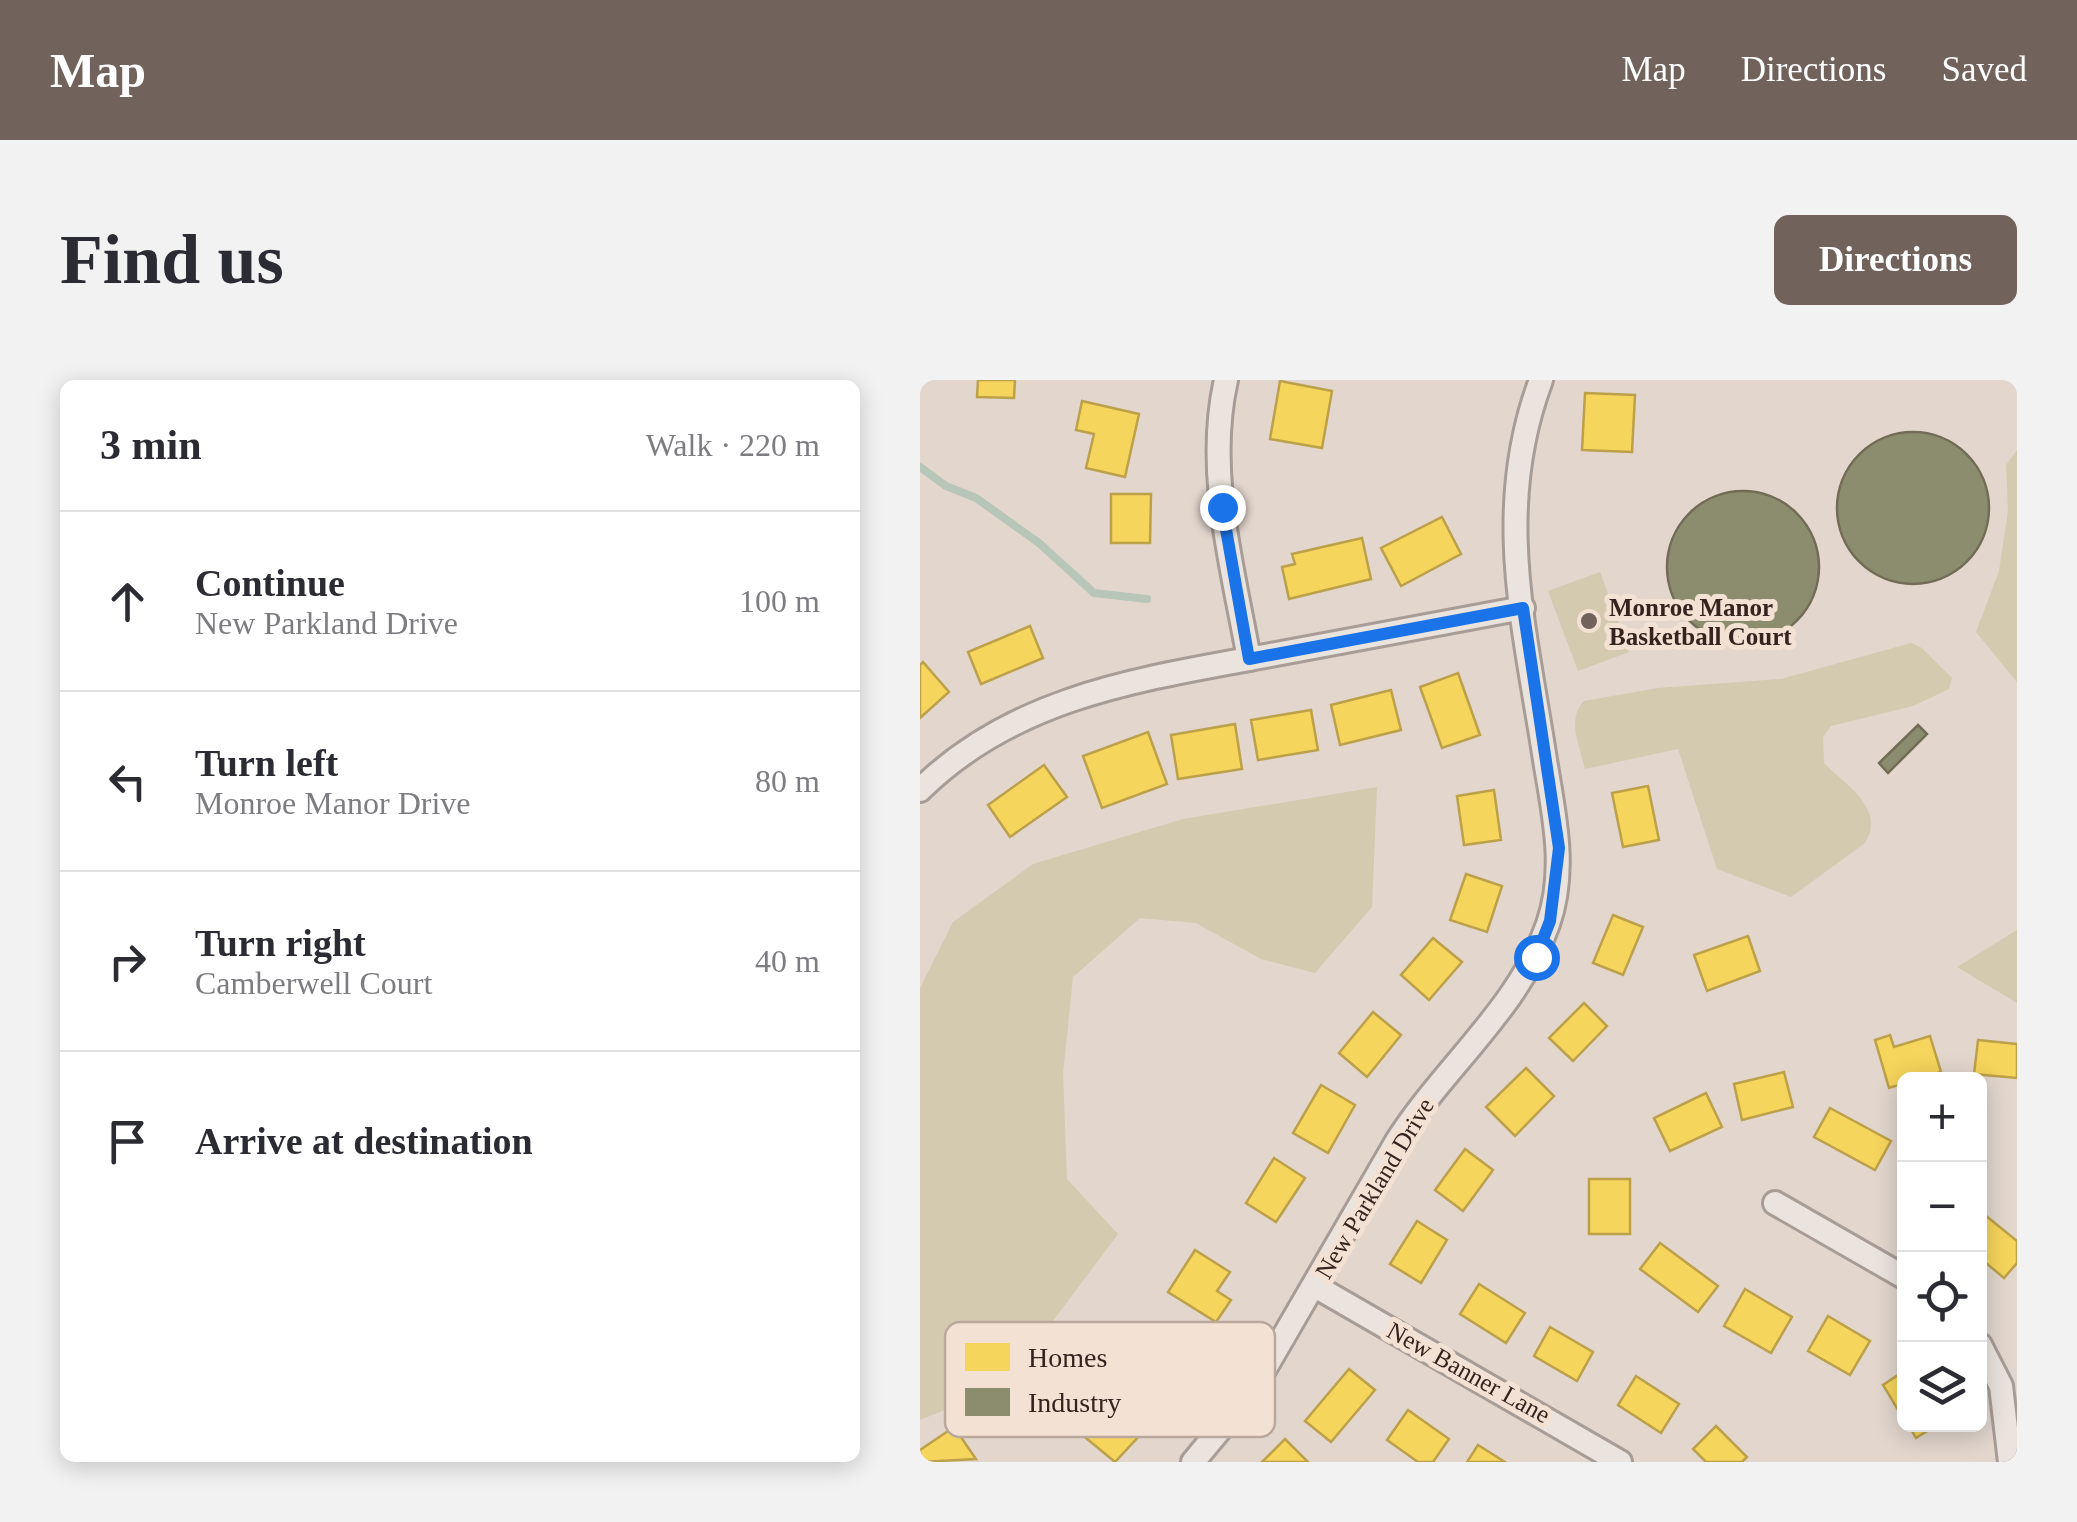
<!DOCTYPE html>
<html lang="en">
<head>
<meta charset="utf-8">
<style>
  body { margin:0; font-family:Georgia,serif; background:#f2f2f3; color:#2b2b33 }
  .controls { position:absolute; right:30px; bottom:30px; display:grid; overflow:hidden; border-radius:15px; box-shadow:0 5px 25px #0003 }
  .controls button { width:90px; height:90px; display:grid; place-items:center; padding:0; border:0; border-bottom:2px solid #e1e1e2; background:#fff; color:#2b2b33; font:50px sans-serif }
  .stop { position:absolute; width:30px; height:30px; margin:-22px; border:8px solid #1a73e8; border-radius:50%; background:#fff }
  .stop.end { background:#1a73e8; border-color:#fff; box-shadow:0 2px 10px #0008 }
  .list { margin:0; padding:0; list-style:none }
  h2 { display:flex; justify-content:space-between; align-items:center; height:130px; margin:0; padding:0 40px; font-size:42px }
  h2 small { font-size:32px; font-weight:400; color:#7c7c81 }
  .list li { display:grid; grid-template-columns:65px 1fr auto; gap:30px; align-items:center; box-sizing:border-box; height:180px; padding:0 40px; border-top:2px solid #e1e1e2 }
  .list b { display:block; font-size:38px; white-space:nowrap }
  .list p { margin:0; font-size:32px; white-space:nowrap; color:#7c7c81 }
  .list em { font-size:32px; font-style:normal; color:#7c7c81 }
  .icon { flex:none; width:55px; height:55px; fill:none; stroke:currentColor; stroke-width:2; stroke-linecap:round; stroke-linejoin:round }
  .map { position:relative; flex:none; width:1097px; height:1082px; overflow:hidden; border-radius:15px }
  header { display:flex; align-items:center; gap:60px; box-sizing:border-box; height:140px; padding:0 50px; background:#72625c; color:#fff }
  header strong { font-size:48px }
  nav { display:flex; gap:55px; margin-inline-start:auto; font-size:35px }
  .intro { display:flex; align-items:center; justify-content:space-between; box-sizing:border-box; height:240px; padding:0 60px }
  h1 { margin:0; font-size:70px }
  .button { padding:25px 45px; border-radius:15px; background:#72625c; color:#fff; font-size:35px; font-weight:700 }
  main { display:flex; gap:60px; padding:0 60px }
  aside { flex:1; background:#fff; border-radius:15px; box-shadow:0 5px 25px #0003 }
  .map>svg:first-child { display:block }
  .green { fill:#d4cab0 }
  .homes { fill:#f6d55c; stroke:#bca04a; stroke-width:2.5 }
  .industry { fill:#8c8c6e; stroke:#726c56; stroke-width:2.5 }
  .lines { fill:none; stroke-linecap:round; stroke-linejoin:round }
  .stream { stroke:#b8c6b9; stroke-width:8 }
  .minor-casing { stroke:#a89c96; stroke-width:28 }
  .minor { stroke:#ebe4de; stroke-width:22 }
  .route { stroke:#1a73e8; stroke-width:12 }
  .poi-dot { fill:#72625c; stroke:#f3e1d3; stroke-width:4 }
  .labels { text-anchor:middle; stroke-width:10; stroke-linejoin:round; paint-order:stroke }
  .poi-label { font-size:25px; font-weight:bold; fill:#36231f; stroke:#f3e1d3; text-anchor:start }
  .street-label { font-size:25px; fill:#36231f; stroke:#f3e1d3 }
  .key { fill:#f3e1d3; stroke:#baa89d; stroke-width:2.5 }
  .key-label { font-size:28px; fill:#36231f }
</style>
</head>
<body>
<header>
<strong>Map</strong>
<nav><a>Map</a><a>Directions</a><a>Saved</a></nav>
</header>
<div class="intro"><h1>Find us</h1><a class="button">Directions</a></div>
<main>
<aside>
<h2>3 min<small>Walk · 220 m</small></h2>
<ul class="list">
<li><svg class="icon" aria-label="ahead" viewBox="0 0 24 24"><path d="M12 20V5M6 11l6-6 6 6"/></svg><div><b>Continue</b><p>New Parkland Drive</p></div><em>100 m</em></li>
<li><svg class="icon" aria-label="left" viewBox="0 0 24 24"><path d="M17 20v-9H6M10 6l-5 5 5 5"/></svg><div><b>Turn left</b><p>Monroe Manor Drive</p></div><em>80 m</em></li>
<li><svg class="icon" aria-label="right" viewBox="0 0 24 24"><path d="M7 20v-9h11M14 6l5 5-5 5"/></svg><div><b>Turn right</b><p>Camberwell Court</p></div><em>40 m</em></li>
<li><svg class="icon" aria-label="arrive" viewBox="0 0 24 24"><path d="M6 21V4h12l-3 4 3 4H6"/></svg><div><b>Arrive at destination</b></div></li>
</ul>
</aside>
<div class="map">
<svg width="1097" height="1082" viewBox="0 0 1097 1082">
  <rect width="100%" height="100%" fill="#e2d6cd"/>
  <g class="green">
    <path d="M1097,70V302L1056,252L1079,191L1088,131L1086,85Z"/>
    <path d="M680,192L709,272L658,291L628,211Z"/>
    <path d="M991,263L1002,268L1032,298L1029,309L993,326L911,346L903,357L904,383C927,406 966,429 945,463L871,517L797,489L758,369L665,389C660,366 646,339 664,321L738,308L861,299Z"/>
    <path d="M457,407L452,527L395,593L341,579L276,543L220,538L153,597L143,694L147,799L198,854L74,1020L37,1025L0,1040V608L33,542L113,484L263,439Z"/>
    <path d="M1097,550V623L1037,587Z"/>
  </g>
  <g class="homes">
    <path d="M58,0H95L94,18L57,17Z"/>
    <path d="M360,1L412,11L402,68L350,59Z"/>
    <path d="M665,13L715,15L712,72L662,70Z"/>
    <path d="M162,21L219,34L205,97L166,88L174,54L156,50Z"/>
    <path d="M191,114H231L230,163H191Z"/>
    <path d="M522,137L541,174L481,206L461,168Z"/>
    <path d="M442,158L451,199L369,219L362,187L375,184L372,174Z"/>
    <path d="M110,246L123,278L61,304L48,272Z"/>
    <path d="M3,282L29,312L0,338V285Z"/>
    <path d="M538,293L560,355L522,368L500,307Z"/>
    <path d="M471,310L481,350L420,365L411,325Z"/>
    <path d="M391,330L398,370L338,380L331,340Z"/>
    <path d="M315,344L322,389L258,399L251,355Z"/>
    <path d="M228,352L247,404L182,428L163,376Z"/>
    <path d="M124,385L147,417L90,457L68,425Z"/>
    <path d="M728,406L739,460L703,467L692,413Z"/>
    <path d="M574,410L581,460L544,465L537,416Z"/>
    <path d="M546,494L582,506L567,552L530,540Z"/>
    <path d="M693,535L723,547L703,595L673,583Z"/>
    <path d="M828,556L840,591L787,611L774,575Z"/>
    <path d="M513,558L542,582L509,620L481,595Z"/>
    <path d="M664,623L687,646L653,681L629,658Z"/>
    <path d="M453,632L481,655L447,697L419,673Z"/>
    <path d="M970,655L974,667L1010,656L1021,692L969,708L955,660Z"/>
    <path d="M1058,660L1097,664V698L1054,694Z"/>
    <path d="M606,688L634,716L595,756L566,727Z"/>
    <path d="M864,692L873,727L822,740L814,704Z"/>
    <path d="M401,705L435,725L408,773L373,753Z"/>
    <path d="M786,713L802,747L750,771L734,738Z"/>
    <path d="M910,728L971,761L955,790L894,757Z"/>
    <path d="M545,769L573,790L543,831L515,810Z"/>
    <path d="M354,778L385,798L356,842L326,823Z"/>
    <rect x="669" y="799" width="41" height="55"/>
    <path d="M1065,835L1097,861V883L1084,898L1060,878V842Z"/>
    <path d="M497,841L527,860L501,903L470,884Z"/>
    <path d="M740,863L798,906L778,932L720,889Z"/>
    <path d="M275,870L310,892L297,911L311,920L296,942L248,912Z"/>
    <path d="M559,904L605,933L586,963L540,934Z"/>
    <path d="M825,909L872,937L851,973L804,946Z"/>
    <path d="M908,936L950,961L930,995L888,971Z"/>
    <path d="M630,947L673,972L657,1001L614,976Z"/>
    <path d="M429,989L455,1010L411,1062L385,1041Z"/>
    <path d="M984,991V1040L963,1005Z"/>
    <path d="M716,996L759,1024L741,1053L698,1025Z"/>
    <path d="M202,1015L233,1041L195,1082L166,1058Z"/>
    <path d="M488,1030L529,1059L513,1082H498L467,1060Z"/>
    <path d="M988,1044H1018L996,1058Z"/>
    <path d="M796,1046L827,1077L822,1082H786L773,1069Z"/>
    <path d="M34,1047L56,1079L0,1082V1070Z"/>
    <path d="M365,1059L388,1082H342Z"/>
    <path d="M558,1065L585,1082H547Z"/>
  </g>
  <g class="industry">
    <circle cx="993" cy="128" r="76"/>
    <circle cx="823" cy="187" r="76"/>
    <path d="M998,345L1007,354L968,393L959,383Z"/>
  </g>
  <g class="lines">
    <path class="stream" d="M0,87L26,106L56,118L119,163L174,213L227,219"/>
    <defs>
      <g id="minor">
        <path d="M306,0C285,92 313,188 329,279"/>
        <path d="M0,410C97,314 228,298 356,274C438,259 521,243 603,228"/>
        <path d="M855,823L984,897"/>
        <path d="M395,906L700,1082"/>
        <path d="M1060,965L1081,1006L1090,1082"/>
        <path d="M273,1082L332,1011L477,761C524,687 599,628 628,544C647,490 634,435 625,380C605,248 572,130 621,0"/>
      </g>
    </defs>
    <use href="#minor" class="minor-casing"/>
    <use href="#minor" class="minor"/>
  </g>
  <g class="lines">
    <path class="route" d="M302,127L329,279L603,228L639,468L630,541L616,577"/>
  </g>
  <circle class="poi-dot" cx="669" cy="241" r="10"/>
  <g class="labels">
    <g class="poi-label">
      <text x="689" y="236">Monroe Manor<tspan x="689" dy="29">Basketball Court</tspan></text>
    </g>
    <g class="street-label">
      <text transform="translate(454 808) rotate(-59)" y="9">New Parkland Drive</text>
      <text transform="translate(549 992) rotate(29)" y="9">New Banner Lane</text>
    </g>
  </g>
  <rect x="25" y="942" width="330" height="115" rx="15" class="key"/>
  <rect x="45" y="963" width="45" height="28" fill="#f6d55c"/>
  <rect x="45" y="1008" width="45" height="28" fill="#8c8c6e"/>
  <g class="key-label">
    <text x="108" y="987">Homes</text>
    <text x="108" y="1032">Industry</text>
  </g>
</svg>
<div class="controls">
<button>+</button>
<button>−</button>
<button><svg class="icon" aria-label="locate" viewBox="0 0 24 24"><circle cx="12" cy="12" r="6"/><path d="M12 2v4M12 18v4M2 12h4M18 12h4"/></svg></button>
<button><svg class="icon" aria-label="layers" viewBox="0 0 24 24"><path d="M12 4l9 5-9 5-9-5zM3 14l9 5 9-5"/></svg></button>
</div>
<div class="stop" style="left:616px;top:577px"></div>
<div class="stop end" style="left:302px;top:127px"></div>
</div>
</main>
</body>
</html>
